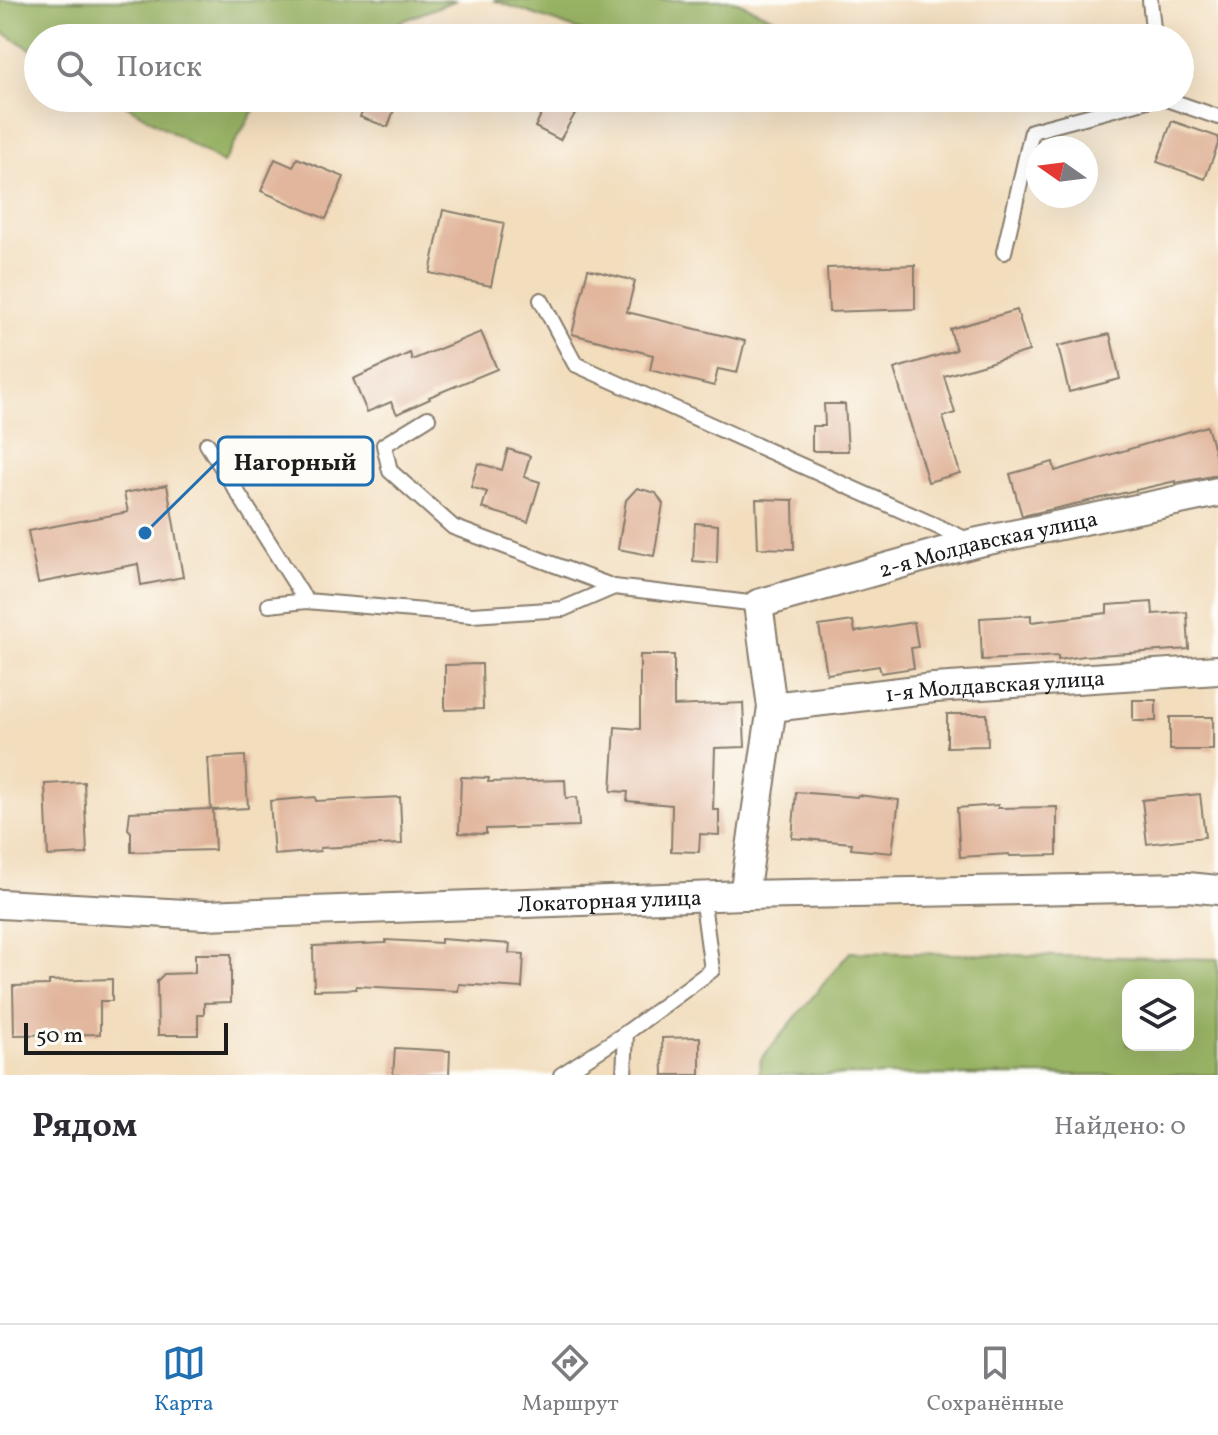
<!DOCTYPE html>
<html lang="ru">
<head>
<meta charset="utf-8">
<style>
  body { margin:0; font-family:Vollkorn,serif; background:#f2f2f3; color:#2b2b33 }
  .controls { position:absolute; right:24px; bottom:24px; display:grid; overflow:hidden; border-radius:16px; box-shadow:0 8px 32px #0002 }
  .controls button { width:72px; height:72px; display:grid; place-items:center; padding:0; border:0; border-bottom:2px solid #e1e1e2; background:#fff; color:#2b2b33; font:40px sans-serif }
  .compass { position:absolute; left:1026px; top:136px; width:72px; height:72px; border-radius:50%; background:#fff; box-shadow:0 8px 32px #0002; rotate:284deg }
  .scale { position:absolute; left:24px; bottom:20px; width:204px; box-sizing:border-box; padding-left:8px; border:4px solid #1c1c1c; border-top:0; font-size:22px; line-height:28px; white-space:nowrap; color:#1c1c1c; -webkit-text-stroke:6px #fdfcf7; paint-order:stroke }
  .list { margin:0; padding:0; list-style:none }
  h2 { display:flex; justify-content:space-between; align-items:center; height:104px; margin:0; padding:0 32px; font-size:34px }
  h2 small { font-size:26px; font-weight:400; color:#7c7c81 }
  .icon { flex:none; width:44px; height:44px; fill:none; stroke:currentColor; stroke-width:2; stroke-linecap:round; stroke-linejoin:round }
  .map { position:relative; flex:none; width:1218px; height:1075px; overflow:hidden }
  .search { position:absolute; background:#fff; box-shadow:0 8px 32px #0002; left:24px; right:24px; top:24px; height:88px; display:flex; align-items:center; gap:20px; box-sizing:border-box; padding:0 28px; border-radius:44px; color:#7c7c81; font-size:30px }
  .sheet { height:248px; background:#fff }
  nav { display:flex; justify-content:space-around; align-items:center; box-sizing:border-box; height:112px; border-top:2px solid #e1e1e2; background:#fff; font-size:22px; color:#7c7c81 }
  nav a { display:grid; justify-items:center; gap:4px }
  nav .on { color:#1f6fb2 }
  .map>svg:first-child { display:block }
  .forest { fill:#99b365; stroke:#5a6840; stroke-width:2; fill-rule:evenodd }
  .building { fill:#e1b69c }
  .lines { fill:none; stroke-linecap:round; stroke-linejoin:round }
  .lane-casing { stroke:#877c6c; stroke-width:18 }
  .street-casing { stroke:#877c6c; stroke-width:32 }
  .lane { stroke:#fff; stroke-width:14 }
  .street { stroke:#fff; stroke-width:28 }
  .labels { text-anchor:middle; stroke-width:7; stroke-linejoin:round; paint-order:stroke }
  .street-label { font-size:22px; fill:#1c1c1c; stroke:#fdfcf7 }
  .leader { fill:none; stroke:#1f6fb2; stroke-width:3 }
  .callout-dot { fill:#1f6fb2; stroke:#fdfcf7; stroke-width:3 }
  .callout { fill:#fdfcf7; stroke:#1f6fb2; stroke-width:3 }
  .callout-label { font-size:24px; text-anchor:middle; font-weight:bold; fill:#1c1c1c }
</style>
</head>
<body>
<div class="map">
<svg width="1218" height="1075" viewBox="0 0 1218 1075">
  <rect width="100%" height="100%" fill="#fdfcf7"/>
  <filter id="ink" filterUnits="userSpaceOnUse"><feTurbulence type="fractalNoise" baseFrequency=".0125" numOctaves="2"/><feDisplacementMap in="SourceGraphic" scale="16" xChannelSelector="R" yChannelSelector="G"/><feConvolveMatrix kernelMatrix="1 2 1 2 8 2 1 2 1" color-interpolation-filters="sRGB"/></filter>
  <filter id="wash" filterUnits="userSpaceOnUse"><feTurbulence type="fractalNoise" baseFrequency=".006" numOctaves="4" result="noise"/><feDisplacementMap in="SourceGraphic" scale="32" xChannelSelector="R" yChannelSelector="G"/><feGaussianBlur stdDeviation="1.8" result="paint"/><feColorMatrix in="noise" values="0 0 0 0 0 0 0 0 0 0 0 0 0 0 0 0 0 1.4 0 .05"/><feComposite in="paint" operator="in"/></filter>
  <g filter="url(#wash)">
    <rect width="100%" height="100%" fill="#f2ddbd"/>
    <g class="forest">
      <path d="M0,0H456L382,29L349,38H38V53L0,31Z"/>
      <path d="M493,0H733L815,36L814,38H601Z"/>
      <path d="M114,98H261L223,163Z"/>
      <path d="M850,952L1218,959V1075H759L761,1059ZM1128,985H1188V1045H1128Z"/>
    </g>
    <g id="blocks">
      <g class="building">
        <path d="M367,98H398L388,127L360,117Z"/>
        <path d="M549,98L576,112L560,140L535,127Z"/>
        <path d="M1172,121L1218,137V144L1205,179L1157,162Z"/>
        <path d="M297,158L344,177L326,219L261,191L275,159L293,167Z"/>
        <path d="M443,210L504,223L491,286L430,273Z"/>
        <path d="M915,265V309L829,312L827,268Z"/>
        <path d="M588,269L635,281L627,312L745,341L737,373L718,369L714,386L650,370L653,355L572,334Z"/>
        <path d="M1017,310L1029,351L944,376L955,413L943,417L960,473L928,482L894,369L956,350L950,329Z"/>
        <path d="M481,332L497,369L429,397L430,399L397,414L391,402L367,412L353,379L410,353L412,360Z"/>
        <path d="M1110,334L1120,379L1069,392L1058,346Z"/>
        <path d="M824,404H845L848,451H812V426H825Z"/>
        <path d="M1207,426L1218,464V475L1176,483V481L1022,516L1010,474L1053,462L1055,471Z"/>
        <path d="M508,449L530,456L524,477L540,482L528,522L482,508L487,492L471,487L478,463L502,470Z"/>
        <path d="M167,485L183,577L141,585L138,564L38,583L28,531L128,512L124,493Z"/>
        <path d="M637,488L656,493L663,504L654,556L618,549L626,500Z"/>
        <path d="M756,499L793,500L794,549L758,548Z"/>
        <path d="M695,523L718,525L717,563L693,561Z"/>
        <path d="M1152,602L1153,614L1187,612L1189,649L1084,656L1058,660V656L982,660L980,618L1031,615V622L1107,613V605Z"/>
        <path d="M853,621L855,632L914,622L918,647L911,648L914,668L881,673L879,666L827,674L819,626Z"/>
        <path d="M640,655H674V706L743,703L745,747L715,748L713,810H719V835L700,834L699,852L671,851L672,805L627,801L628,792L611,791L615,727L640,729Z"/>
        <path d="M482,664L483,709L445,710V665Z"/>
        <rect x="1133" y="700" width="23" height="21"/>
        <path d="M947,714H987L988,746L947,747Z"/>
        <rect x="1170" y="717" width="43" height="33"/>
        <path d="M245,756L248,808L213,810L215,850L131,852V832L128,829L130,812L211,809L208,758Z"/>
        <path d="M461,777L489,778L488,782L565,780L566,798L577,797L579,826L486,829V834L459,833Z"/>
        <path d="M84,782L87,854L48,856L45,784Z"/>
        <path d="M796,792L857,797L858,795L899,800L892,853L851,849L852,843L792,838Z"/>
        <path d="M1200,794L1205,837L1147,844L1142,800Z"/>
        <path d="M315,797L316,801L400,797L402,844L320,848V851L274,855L270,801Z"/>
        <path d="M998,805V808L1057,807V855L1010,856L1009,854L960,857L957,808Z"/>
        <path d="M441,939L510,944L509,953L524,954L522,988L459,984L458,991L356,986V989L314,990L313,946L386,943V940L441,943Z"/>
        <path d="M195,954H231V1002L204,1003V1014L198,1015V1035H158L157,981L164,974L195,973Z"/>
        <path d="M112,979V1001H100V1034L14,1035L13,986L49,985V981Z"/>
        <path d="M700,1037V1075H663L662,1038Z"/>
        <path d="M395,1048L450,1051L449,1075H393Z"/>
      </g>
    </g>
  </g>
  <g filter="url(#ink)">
    <use href="#blocks" fill-opacity="0" stroke="#877c6c" stroke-width="2"/>
    <g class="lines">
      <defs>
        <g id="lane">
          <path d="M1150,0L1154,38"/>
          <path d="M1163,98L1218,117"/>
          <path d="M1004,252L1032,131L1155,98"/>
          <path d="M541,300L575,364L972,542"/>
          <path d="M428,418L384,445L390,471L453,527L614,587L758,604"/>
          <path d="M207,444L306,601"/>
          <path d="M269,605L306,601L472,615L563,609L614,587"/>
          <path d="M561,1075L626,1033L712,970L702,896"/>
          <path d="M624,1075L626,1033"/>
        </g>
        <g id="street">
          <path id="s1" d="M772,707L934,688L1218,670"/>
          <path id="s2" d="M744,895L772,707L758,604L974,543L1218,492"/>
          <path id="s3" d="M0,904L205,915L744,895L1188,887L1218,890"/>
        </g>
      </defs>
      <use href="#lane" class="lane-casing"/>
      <use href="#street" class="street-casing"/>
      <use href="#lane" class="lane"/>
      <use href="#street" class="street"/>
    </g>
  </g>
  <g class="labels">
    <g class="street-label">
      <text dy="8" stroke="none"><textPath href="#s2" startOffset="532">2-я Молдавская улица</textPath></text>
      <text dy="8" stroke="none"><textPath href="#s1" startOffset="224">1-я Молдавская улица</textPath></text>
      <text dy="8" stroke="none"><textPath href="#s3" startOffset="610">Локаторная улица</textPath></text>
    </g>
  </g>
  <path class="leader" d="M145 533L218 461"/>
  <circle class="callout-dot" cx="145" cy="533" r="8"/>
  <rect class="callout" x="218" y="437" width="155" height="48" rx="8"/>
  <g class="callout-label">
    <text x="295" y="470">Нагорный</text>
  </g>
</svg>
<div class="controls">
<button><svg class="icon" aria-label="layers" viewBox="0 0 24 24"><path d="M12 4l9 5-9 5-9-5zM3 14l9 5 9-5"/></svg></button>
</div>
<svg class="compass" viewBox="-18 -18 36 36"><path d="M0-13l5 13h-10z" fill="#e53935"/><path d="M0 13l5-13h-10z" fill="#7c7c81"/></svg>
<div class="scale">50 m</div>
<div class="search"><svg class="icon" aria-label="search" viewBox="0 0 24 24"><circle cx="10" cy="10" r="6"/><path d="M15 15l6 6"/></svg>Поиск</div>
</div>
<section class="sheet">
<h2>Рядом<small>Найдено: 0</small></h2>
<ul class="list">
</ul>
</section>
<nav>
<a class="on"><svg class="icon" aria-label="map" viewBox="0 0 24 24"><path d="M3 6l6-2 6 2 6-2v14l-6 2-6-2-6 2zM9 4v14M15 6v14"/></svg>Карта</a>
<a><svg class="icon" aria-label="directions" viewBox="0 0 24 24"><path d="M12 3l9 9-9 9-9-9zM9 14v-3h6M13 9l2 2-2 2"/></svg>Маршрут</a>
<a><svg class="icon" aria-label="saved" viewBox="0 0 24 24"><path d="M7 4h10v16l-5-4-5 4z"/></svg>Сохранённые</a>
</nav>
</body>
</html>
